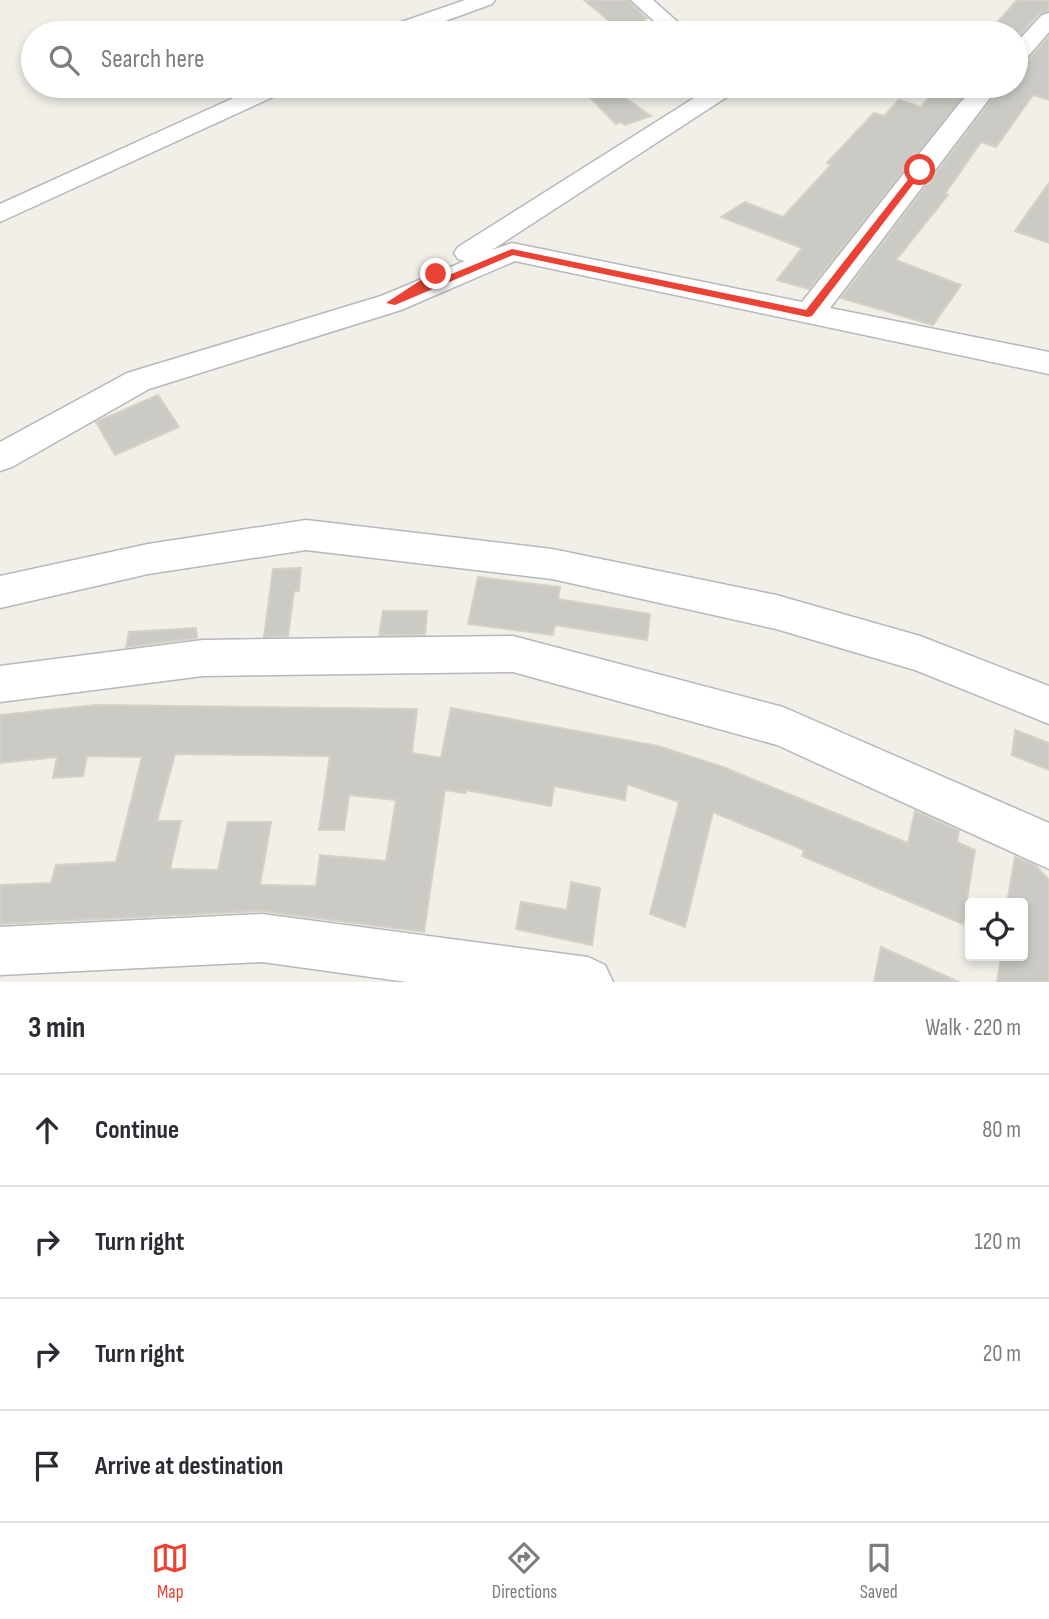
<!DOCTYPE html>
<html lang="en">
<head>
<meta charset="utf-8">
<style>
  body { margin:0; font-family:"Sofia Sans Condensed",sans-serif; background:#f2f2f3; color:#2b2b33 }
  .controls { position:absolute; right:21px; bottom:21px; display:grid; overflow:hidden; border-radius:7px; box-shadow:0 4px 10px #0003 }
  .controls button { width:63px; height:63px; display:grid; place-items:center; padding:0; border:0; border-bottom:2px solid #e1e1e2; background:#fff; color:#2b2b33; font:35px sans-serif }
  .stop { position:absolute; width:21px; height:21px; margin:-16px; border:5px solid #ea4335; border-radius:50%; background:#fff }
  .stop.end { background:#ea4335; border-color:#fff; box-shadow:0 2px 7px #0008 }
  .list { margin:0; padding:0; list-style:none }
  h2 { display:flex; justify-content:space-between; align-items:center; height:91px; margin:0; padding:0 28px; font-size:30px }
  h2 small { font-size:23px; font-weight:400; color:#7c7c81 }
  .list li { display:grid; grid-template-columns:46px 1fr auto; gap:21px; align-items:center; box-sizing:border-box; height:112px; padding:0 28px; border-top:2px solid #e1e1e2 }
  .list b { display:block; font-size:26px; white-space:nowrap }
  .list em { font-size:23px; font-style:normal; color:#7c7c81 }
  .icon { flex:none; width:38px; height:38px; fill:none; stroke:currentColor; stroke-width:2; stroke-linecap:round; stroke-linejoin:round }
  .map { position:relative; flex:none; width:1049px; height:982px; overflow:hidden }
  .search { position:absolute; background:#fff; box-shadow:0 4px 10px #0003; left:21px; right:21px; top:21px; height:77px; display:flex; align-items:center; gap:18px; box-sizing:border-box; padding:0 24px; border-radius:38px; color:#7c7c81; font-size:26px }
  .sheet { height:539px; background:#fff }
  nav { display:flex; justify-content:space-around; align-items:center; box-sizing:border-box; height:98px; border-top:2px solid #e1e1e2; background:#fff; font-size:19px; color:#7c7c81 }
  nav a { display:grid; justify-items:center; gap:4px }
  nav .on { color:#ea4335 }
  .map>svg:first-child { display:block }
  .building { fill:#cccac5; stroke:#d6d1c6; stroke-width:2; fill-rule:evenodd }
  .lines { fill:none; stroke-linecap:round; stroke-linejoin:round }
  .minor-casing { stroke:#b5b8bc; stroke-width:3 }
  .minor { fill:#fff; fill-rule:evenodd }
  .route { fill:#ea4335 }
</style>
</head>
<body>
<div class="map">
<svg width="1049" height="982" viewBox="0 0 1049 982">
  <rect width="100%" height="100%" fill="#f1efe8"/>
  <g class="building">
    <path d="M584,0H628L646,18L643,19L661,33H624Z"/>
    <path d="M1017,0H1049V11L1040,13L1016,39V33H988Z"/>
    <path d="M1049,36V100L1033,95L996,147L981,142L945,194L948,195L896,260L961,285L933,325L841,298L1002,86H1016V65L1026,63Z"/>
    <path d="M579,86H608L651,116L625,125L620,122L616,124Z"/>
    <path d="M939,86H973L809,289L777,280L802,248L721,217L745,202L783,217L831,165L827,163L874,113L884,116L899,100L921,107Z"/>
    <path d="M1049,183V243L1015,231Z"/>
    <path d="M158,395L179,427L115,455L96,422Z"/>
    <path d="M301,568L299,591H294L288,636L264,637L273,569Z"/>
    <path d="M478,577L560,587L558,599L650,614L647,640L555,625L553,635L468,624Z"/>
    <path d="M383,611H427L425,635H379Z"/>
    <path d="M196,628L197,638L126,647L129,632Z"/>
    <path d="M96,705L417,709L412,753L441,758L451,708L658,746L723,767L908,843L915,811L959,831L957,842L975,850L963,924L802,856L804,850L713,812L685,927L650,914L679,802L627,784L625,800L554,786L551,806L466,790V793L445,790L424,932L262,911L0,924V885L51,883L56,865L116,862L142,757L87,756L83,776L53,778L57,757L0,763V715ZM175,754L330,756L319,830H344L349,795L396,800L386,861L320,855L316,886L260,885L271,822H228L218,870L170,869L181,821H157Z"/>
    <path d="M1015,730L1049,743V770L1012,755Z"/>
    <path d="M1015,857L1035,865L1049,880V982H997L1001,956H1023V903H1007Z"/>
    <path d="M571,882L600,888L592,945L516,929L521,902L567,910Z"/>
    <path d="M881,947L959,982H874Z"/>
  </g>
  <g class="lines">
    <defs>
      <g id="minor">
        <path d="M465,0H495L492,4L412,33H381L384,28Z"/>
        <path d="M631,0H653L690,33H667Z"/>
        <path d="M1049,13V32L1024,61L1016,63V43L1042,15Z"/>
        <path d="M743,26L751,27L754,32L727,33L730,28Z"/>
        <path d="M260,86H290L286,91L0,222V204Z"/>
        <path d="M713,86H740L736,91L492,250L512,243L802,302L959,104L976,86H999L830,308L1049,352V374L515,261L401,310L149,389L12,467L0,471V442L127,373L381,296L465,261L458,259L454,253L458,247Z"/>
        <path d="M306,520L552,549L776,595L920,636L1049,686V724L915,670L776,629L552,579L306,550L148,574L0,608V576L148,544Z"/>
        <path d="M513,636L783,707L1049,823V869L777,745L513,672L203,676L0,702V666L203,640Z"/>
        <path d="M262,914L588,957L605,965L613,982H407L262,962L0,975V927Z"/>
      </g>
    </defs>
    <use href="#minor" class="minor-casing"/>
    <use href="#minor" class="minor"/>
  </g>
  <path class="route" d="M917,168L924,170L812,316L808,317L513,255L395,305L386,303L433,272L441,274L425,285L512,249L806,310Z"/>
</svg>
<div class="controls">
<button><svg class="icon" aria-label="locate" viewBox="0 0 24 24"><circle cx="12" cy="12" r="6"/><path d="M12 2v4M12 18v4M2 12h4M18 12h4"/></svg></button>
</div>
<div class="stop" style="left:920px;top:170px"></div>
<div class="stop end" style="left:436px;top:274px"></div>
<div class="search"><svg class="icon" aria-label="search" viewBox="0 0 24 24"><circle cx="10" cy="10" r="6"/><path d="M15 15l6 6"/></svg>Search here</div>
</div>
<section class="sheet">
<h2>3 min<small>Walk · 220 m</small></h2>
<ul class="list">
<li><svg class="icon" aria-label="ahead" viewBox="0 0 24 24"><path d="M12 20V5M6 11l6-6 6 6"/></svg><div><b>Continue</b></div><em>80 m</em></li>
<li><svg class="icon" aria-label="right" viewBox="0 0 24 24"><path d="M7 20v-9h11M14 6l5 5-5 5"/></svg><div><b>Turn right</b></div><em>120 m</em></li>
<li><svg class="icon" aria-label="right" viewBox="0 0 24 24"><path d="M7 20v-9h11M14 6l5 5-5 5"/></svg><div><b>Turn right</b></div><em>20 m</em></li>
<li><svg class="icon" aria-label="arrive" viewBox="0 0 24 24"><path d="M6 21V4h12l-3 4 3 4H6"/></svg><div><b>Arrive at destination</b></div></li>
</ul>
</section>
<nav>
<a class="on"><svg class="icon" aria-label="map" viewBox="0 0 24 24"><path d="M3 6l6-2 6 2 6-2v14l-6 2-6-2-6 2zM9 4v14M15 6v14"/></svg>Map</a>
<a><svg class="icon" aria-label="directions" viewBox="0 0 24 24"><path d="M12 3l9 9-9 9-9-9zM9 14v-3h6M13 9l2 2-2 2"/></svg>Directions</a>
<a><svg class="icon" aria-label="saved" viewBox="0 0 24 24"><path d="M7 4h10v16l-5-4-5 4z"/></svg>Saved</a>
</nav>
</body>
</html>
